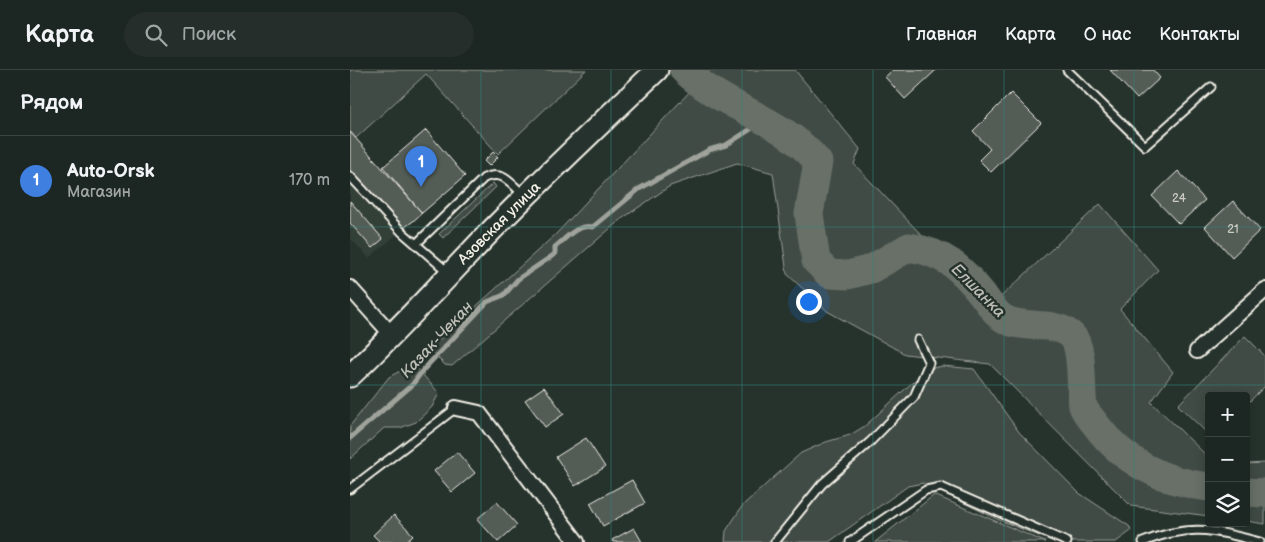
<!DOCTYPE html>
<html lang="ru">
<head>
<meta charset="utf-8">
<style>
  body { margin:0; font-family:"Balsamiq Sans",sans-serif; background:#252e2a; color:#f1f3f6 }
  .controls { position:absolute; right:15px; bottom:15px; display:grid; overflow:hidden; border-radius:5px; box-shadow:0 2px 12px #0003 }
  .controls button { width:45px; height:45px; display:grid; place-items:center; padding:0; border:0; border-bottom:1px solid #3a4340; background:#1c2622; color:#f1f3f6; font:25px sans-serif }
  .you { position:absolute; left:458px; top:231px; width:18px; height:18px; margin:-12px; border:4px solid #fff; border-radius:50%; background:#1a73e8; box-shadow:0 0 0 8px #1a73e833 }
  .badge { display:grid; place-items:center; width:32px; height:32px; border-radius:50%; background:#ffd166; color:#fff; font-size:16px; font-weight:700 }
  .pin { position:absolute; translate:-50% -41px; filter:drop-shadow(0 1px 2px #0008) }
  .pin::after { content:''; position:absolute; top:26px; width:18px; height:15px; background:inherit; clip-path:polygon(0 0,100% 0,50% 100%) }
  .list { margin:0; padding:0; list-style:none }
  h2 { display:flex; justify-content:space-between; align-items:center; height:65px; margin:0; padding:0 20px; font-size:21px }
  h2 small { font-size:16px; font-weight:400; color:#a0a5a5 }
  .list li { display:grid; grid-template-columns:32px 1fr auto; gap:15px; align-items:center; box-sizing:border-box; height:90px; padding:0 20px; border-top:1px solid #3a4340 }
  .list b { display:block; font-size:19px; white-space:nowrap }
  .list p { margin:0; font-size:16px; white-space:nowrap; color:#a0a5a5 }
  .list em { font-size:16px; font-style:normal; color:#a0a5a5 }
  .icon { flex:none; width:28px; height:28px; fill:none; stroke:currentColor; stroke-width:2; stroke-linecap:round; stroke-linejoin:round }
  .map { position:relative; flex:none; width:915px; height:472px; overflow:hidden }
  header { display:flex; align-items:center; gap:30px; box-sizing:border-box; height:70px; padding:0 25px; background:#1c2622; border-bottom:1px solid #3a4340 }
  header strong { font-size:24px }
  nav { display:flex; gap:28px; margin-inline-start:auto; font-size:18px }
  .search { width:350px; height:45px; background:#252e2a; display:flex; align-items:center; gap:12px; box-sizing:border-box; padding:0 18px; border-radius:28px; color:#a0a5a5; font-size:19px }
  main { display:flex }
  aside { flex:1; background:#1c2622 }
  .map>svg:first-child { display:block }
  .built { fill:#333f39 }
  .green { fill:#414b45; stroke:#9a9e96 }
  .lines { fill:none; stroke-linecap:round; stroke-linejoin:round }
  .stream { stroke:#9fa39b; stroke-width:5 }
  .river { stroke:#676f68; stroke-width:29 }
  .building { fill:#525c55; stroke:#f4f1e8 }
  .lane-casing { stroke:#f4f1e8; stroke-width:11 }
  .street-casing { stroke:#f4f1e8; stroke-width:18 }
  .primary-casing { stroke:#f4f1e8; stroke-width:25 }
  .lane { stroke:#26332d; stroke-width:7 }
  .street { stroke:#26332d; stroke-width:14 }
  .primary { stroke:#26332d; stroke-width:21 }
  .grid { fill:none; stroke:#318880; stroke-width:1; stroke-opacity:0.55 }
  .labels { text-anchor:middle; stroke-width:5; stroke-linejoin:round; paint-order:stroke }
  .number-label { font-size:12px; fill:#ccccc3 }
  .street-label { font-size:15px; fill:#f4f1e8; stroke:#26332d }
  .water-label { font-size:16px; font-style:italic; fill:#bcbdb5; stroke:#26332d }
</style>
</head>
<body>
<header>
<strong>Карта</strong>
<div class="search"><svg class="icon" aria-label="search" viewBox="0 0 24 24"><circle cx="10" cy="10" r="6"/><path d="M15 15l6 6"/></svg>Поиск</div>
<nav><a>Главная</a><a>Карта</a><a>О нас</a><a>Контакты</a></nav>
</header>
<main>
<aside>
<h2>Рядом<small></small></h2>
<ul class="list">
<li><span class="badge" style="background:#3f7fe0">1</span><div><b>Auto-Orsk</b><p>Магазин</p></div><em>170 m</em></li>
</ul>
</aside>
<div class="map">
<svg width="915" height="472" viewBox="0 0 915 472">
  <rect width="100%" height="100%" fill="#26332d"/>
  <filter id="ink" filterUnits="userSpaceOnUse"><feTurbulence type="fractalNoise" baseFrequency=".02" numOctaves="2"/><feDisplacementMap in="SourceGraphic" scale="10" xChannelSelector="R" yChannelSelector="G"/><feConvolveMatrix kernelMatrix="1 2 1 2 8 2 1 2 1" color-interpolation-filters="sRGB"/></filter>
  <g filter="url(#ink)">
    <path class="built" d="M0,62L72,143L19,188L0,168Z"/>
    <g class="green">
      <path d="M0,0H236L148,84L76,4L6,68L0,61Z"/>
      <path d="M360,0H445L510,79L504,94L640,237L750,134L808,200L770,239L823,302L801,332L859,388V446L781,436L640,294L555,284L477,241L437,204L423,103L387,93L320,116L270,150L102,296L95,295L79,279L206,164Z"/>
      <path d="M143,113L146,117L93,168L89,164Z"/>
      <path d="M895,266L915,286V316L896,335V326H859V365L828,335Z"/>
      <path d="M63,294L89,323L82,337L66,352L50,358H34L0,389V356L39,307Z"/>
      <path d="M593,296L624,299L669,362L729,423L779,456L781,461L766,472H704L649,450L573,413L558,416L479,472H375L376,461L393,435L451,383L476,372L500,365L515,356L577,299Z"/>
      <path d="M915,393V454L896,451V394Z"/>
      <path d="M584,425L695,472H525Z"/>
    </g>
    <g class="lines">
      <path class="stream" d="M0,368L62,315L73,300L137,232L154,225L168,209L205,184V177C218,167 226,154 243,157L289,119L359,80L376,75L415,50"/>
      <g class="river">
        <path d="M334,0C375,39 432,48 468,92L459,144L466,191L479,204L498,205L521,199L559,177C594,183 611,197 633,225C638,232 645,243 653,248C672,261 705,249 722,266C734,278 730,319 733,336C735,343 742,349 746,355C773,392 814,412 859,417"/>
        <path d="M896,422L915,423"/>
      </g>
    </g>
    <g class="building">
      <path d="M543,0H586L555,29L535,7Z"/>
      <path d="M760,0H803L810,8L787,29Z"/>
      <path d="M661,23L691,53L641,102L629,90L640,79L623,61Z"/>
      <path d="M76,60L115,106L72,143L33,97Z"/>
      <path d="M0,62L72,143L62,152L52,159L0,102Z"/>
      <path d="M143,82L148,87L139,96L134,91Z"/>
      <path d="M828,101L855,130L829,154L802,126Z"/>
      <path d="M0,131L33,169L22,178L0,153Z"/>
      <path d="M883,131L910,160L882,187L855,157Z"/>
      <path d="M194,317L214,344L195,357L175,330Z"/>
      <path d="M236,368L255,397L225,416L206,387Z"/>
      <path d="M107,382L125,403L102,422L84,401Z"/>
      <path d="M282,410L295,433L253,456L240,433Z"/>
      <path d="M147,432L167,455L148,472L127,449Z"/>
      <path d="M44,445L63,465L55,472H30L23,465Z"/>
      <path d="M284,458L292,472H263L262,470Z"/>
    </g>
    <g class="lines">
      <defs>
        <g id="lane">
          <path d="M717,0L795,76L861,17"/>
          <path d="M0,106L52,162L99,203"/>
          <path d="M67,173L134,108C153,100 159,112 173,124"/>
          <path d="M0,419L106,338"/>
          <path d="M425,472L472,414L520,372L564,327L579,293L568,270"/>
          <path d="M500,472L576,420L591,417L717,472"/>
          <path d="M793,472C840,453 863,460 910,472"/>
        </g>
        <g id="street">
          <path d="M0,218L43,266"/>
          <path d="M847,281L915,220"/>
          <path d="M106,338L129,343L227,472"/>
        </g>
        <path id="primary" d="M0,306C48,261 92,212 138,164C193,108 250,54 307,0"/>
      </defs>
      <use href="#lane" class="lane-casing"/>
      <use href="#street" class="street-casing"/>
      <use href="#primary" class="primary-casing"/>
      <use href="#lane" class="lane"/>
      <use href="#street" class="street"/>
      <use href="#primary" class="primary"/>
    </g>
  </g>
  <path class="grid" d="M131,0V472M261,0V472M392,0V472M523,0V472M654,0V472M784,0V472M0,157H915M0,315H915"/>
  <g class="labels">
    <g class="number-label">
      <text x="829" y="132">24</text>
      <text x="883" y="163">21</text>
    </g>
    <g class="street-label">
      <text transform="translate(149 153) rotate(-45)" y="5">Азовская улица</text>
    </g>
    <g class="water-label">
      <text transform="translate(629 220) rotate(45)" y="6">Елшанка</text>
      <text transform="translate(86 269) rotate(-47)" y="6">Казак-Чекан</text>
    </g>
  </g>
</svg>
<div class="controls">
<button>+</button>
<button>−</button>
<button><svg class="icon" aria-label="layers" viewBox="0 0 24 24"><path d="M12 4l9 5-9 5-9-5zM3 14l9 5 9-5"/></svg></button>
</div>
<div class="you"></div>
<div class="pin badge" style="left:71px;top:117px;background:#3f7fe0">1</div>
</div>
</main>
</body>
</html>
